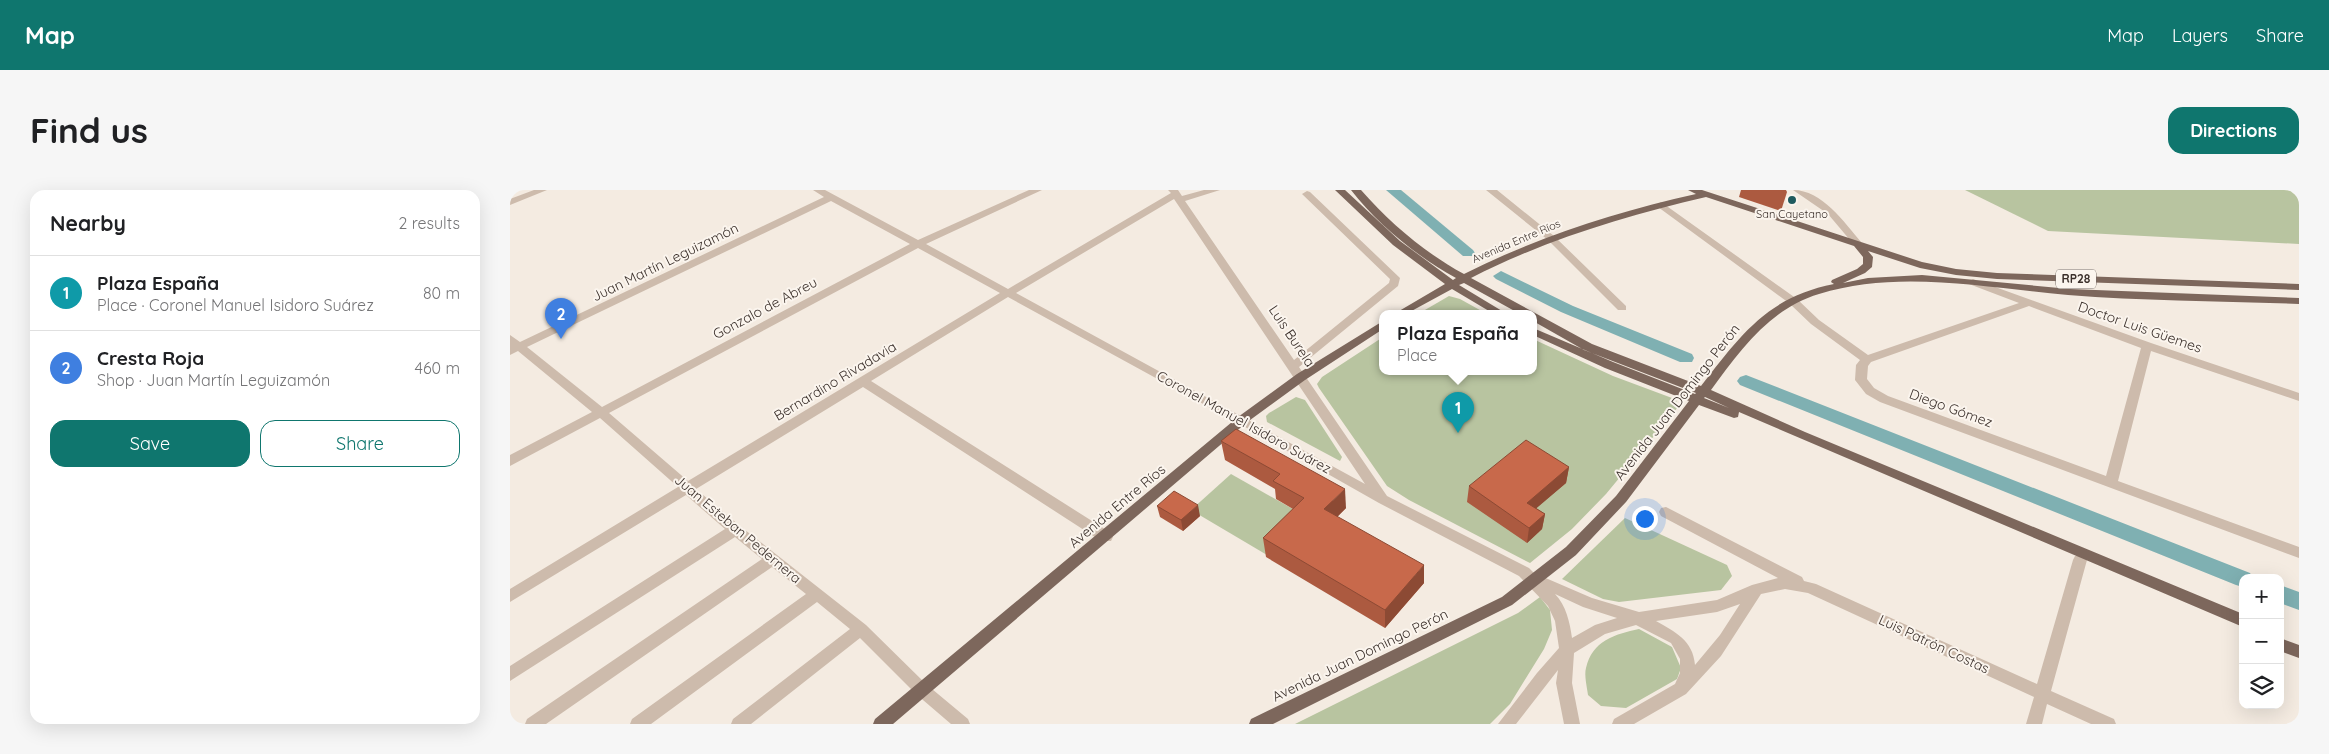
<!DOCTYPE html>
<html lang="en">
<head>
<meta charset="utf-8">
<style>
  body { margin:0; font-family:Quicksand,sans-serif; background:#f6f6f6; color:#202124 }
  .controls { position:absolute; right:15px; bottom:15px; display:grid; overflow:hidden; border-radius:10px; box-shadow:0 5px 20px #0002 }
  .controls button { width:45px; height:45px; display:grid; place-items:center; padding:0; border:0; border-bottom:1px solid #e0e0e0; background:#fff; color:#202124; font:25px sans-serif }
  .you { position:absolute; left:1134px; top:328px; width:18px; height:18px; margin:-12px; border:4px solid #fff; border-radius:50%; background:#1a73e8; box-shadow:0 0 0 8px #1a73e833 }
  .badge { display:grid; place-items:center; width:32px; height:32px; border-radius:50%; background:#0f766e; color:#fff; font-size:16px; font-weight:700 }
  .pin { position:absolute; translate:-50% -41px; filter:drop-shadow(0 1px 2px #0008) }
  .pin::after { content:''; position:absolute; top:26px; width:18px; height:15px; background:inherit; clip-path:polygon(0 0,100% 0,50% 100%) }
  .popup { position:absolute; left:869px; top:120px; width:158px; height:65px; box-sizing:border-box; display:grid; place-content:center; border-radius:10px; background:#fff; filter:drop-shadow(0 1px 4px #0005); font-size:16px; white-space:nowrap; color:#757577 }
  .popup b { font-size:19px; color:#202124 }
  .popup::after { content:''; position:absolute; left:50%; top:100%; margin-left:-10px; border:10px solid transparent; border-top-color:#fff }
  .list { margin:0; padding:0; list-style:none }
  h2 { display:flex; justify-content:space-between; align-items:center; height:65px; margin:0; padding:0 20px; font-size:21px }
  h2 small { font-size:16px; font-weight:400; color:#757577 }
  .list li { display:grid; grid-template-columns:32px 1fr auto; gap:15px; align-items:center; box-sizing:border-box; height:75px; padding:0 20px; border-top:1px solid #e0e0e0 }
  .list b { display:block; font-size:19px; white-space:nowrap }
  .list p { margin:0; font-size:16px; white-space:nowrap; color:#757577 }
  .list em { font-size:16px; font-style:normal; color:#757577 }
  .actions { display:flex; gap:10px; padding:15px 20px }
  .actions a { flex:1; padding:11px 0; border:1px solid #0f766e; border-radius:15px; text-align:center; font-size:18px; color:#0f766e }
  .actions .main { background:#0f766e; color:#fff }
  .icon { flex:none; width:28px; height:28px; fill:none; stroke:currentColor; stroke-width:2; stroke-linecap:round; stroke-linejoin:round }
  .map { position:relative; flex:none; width:1789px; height:534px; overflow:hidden; border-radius:15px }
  header { display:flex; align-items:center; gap:30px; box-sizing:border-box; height:70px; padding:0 25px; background:#0f766e; color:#fff }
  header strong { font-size:24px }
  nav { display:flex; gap:28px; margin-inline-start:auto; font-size:18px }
  .intro { display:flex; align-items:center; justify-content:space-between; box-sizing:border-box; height:120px; padding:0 30px }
  h1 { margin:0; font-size:35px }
  .button { padding:12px 22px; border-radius:15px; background:#0f766e; color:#fff; font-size:18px; font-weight:700 }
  main { display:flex; gap:30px; padding:0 30px }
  aside { flex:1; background:#fff; border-radius:15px; box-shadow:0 5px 20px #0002 }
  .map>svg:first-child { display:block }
  .green { fill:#b8c4a0 }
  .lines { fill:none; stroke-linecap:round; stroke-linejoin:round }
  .canal { fill:#7fb0b2; fill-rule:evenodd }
  .minor { fill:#cdbbac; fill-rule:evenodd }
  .major { fill:#7d675c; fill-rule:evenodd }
  .wall { fill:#ac5a40 }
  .shaded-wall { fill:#8c4a34 }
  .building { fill:#c8694b; stroke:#8c4a34 }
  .poi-dot { fill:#1f5a5e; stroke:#fbf5ee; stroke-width:2 }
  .labels { text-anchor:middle; stroke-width:4; stroke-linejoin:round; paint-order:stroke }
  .far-poi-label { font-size:11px; fill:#3b302b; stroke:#fbf5ee }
  .far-street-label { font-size:11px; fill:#3b302b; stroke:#fbf5ee }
  .shield { fill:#fbf5ee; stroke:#756b66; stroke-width:1 }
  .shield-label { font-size:12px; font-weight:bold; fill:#3b302b }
  .street-label { font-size:14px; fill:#3b302b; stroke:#fbf5ee }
</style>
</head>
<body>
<header>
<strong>Map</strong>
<nav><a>Map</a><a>Layers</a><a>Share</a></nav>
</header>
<div class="intro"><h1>Find us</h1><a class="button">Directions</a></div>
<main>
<aside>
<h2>Nearby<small>2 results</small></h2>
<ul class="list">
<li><span class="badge" style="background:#0f9aa8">1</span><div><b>Plaza España</b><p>Place · Coronel Manuel Isidoro Suárez</p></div><em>80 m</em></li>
<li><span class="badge" style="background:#3f7fe0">2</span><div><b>Cresta Roja</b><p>Shop · Juan Martín Leguizamón</p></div><em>460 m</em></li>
</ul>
<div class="actions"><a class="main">Save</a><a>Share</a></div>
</aside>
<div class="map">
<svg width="1789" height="534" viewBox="0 0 1789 534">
  <rect width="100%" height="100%" fill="#f4ebe1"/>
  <g class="green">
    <path d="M1455,0H1789V54L1538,41Z"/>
    <path d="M939,106L950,109L977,124H908Z"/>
    <path d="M873,147V182H1023V149L1103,186L1162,208L1166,210L1168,217L1096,304L1062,339L1020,373L899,310L877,296L809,198L807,194L812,187Z"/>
    <path d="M786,207L795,210L832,267L830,271L757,232L756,226L759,223Z"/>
    <path d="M721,284L797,327L757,365L681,320Z"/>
    <path d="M1115,328L1217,375L1222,386L1211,400L1109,412L1093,409L1052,389Z"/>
    <path d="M1030,407L1040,420L1042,440L1034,459L1000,514L980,534H785L1008,423Z"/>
    <path d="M1129,439L1162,457L1171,478L1167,489L1116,518L1091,516L1078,505C1077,497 1074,485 1076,478C1082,451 1105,444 1129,439Z"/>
  </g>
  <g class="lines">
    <g class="canal">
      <path d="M876,0H891L963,60L965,63L963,66H953Z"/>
      <path d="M991,81L1063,116L1182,164L1184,168L1182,172H1170L1051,122L986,89L983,86Z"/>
      <path d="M1236,185L1740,383L1743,388H1733V397L1726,395L1230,195L1227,191L1230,187Z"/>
      <path d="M1770,395L1789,402V420L1770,413Z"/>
    </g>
    <g class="minor">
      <path d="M24,0H37L0,15V9Z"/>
      <path d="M303,0H315L408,50L519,0H532L416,54L498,99L661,3L658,0H668L672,6L694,0H710L675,11L784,170L879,93L880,89L792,4L797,1L800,2L890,88L888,96L789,177L877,306L1019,378L1024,383L1082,408L1129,422L1207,410L1242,395L1268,388L1151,326L1149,322L1151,318L1156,317L1292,387L1294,391L1306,394L1527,494L1563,370L1565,366L1570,365L1575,366L1577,370L1541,501L1604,529L1606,534H1581L1537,514L1532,534H1516L1524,507L1298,403L1275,399L1251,404L1211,466L1176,504L1124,534H1102L1104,529L1165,494L1170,483V469L1161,453L1126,435L1095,444L1064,463L1062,493L1070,534H1054L1046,493L1048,480L1006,534H988L1027,483L1049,458L1045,431L1038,416L1009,386L869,313L728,233L498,107L361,191L601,343L603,347L601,351H591L353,197L186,299L230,336L356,435L416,494L458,529L460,534H441L406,504L350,448L241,534H221L223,529L340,439L307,412L141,534H120L122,529L296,404L262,377L36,534H15L17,529L252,369L225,347L0,491V476L215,339L176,305L0,412V399L168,297L90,228L0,276V265L82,222L8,161L0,165V145L10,152L314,7ZM664,9L855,294L506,103ZM321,11L400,54L92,217L17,157ZM408,58L490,103L178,291L99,223ZM1045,404L1073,417L1107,428L1085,435L1062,448C1060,433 1056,415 1045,404ZM1230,414L1210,445L1185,475C1183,450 1165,442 1146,431L1207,422Z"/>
      <path d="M976,0H987L1044,46L1116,116V120H1108L1038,50Z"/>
      <path d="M1283,0C1312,0 1334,32 1351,52V56H1345L1318,24Z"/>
      <path d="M1151,12L1287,109L1309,130L1358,165L1509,113L1459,94L1458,92L1463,89L1641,153L1789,203V211L1641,161L1608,291L1789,357V368L1370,212L1356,204L1345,190L1346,175L1350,170L1301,134L1279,113L1148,17L1146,15ZM1519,116L1631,158L1596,286L1378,206L1364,198L1357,189L1358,176L1361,172Z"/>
    </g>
    <g class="major">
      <path d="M825,0H835L890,51L943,90L946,88C909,68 867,34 841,0H851C880,33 915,63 954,84C1027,47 1106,22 1186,4L1178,0H1192L1412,72L1446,79L1487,83L1789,94V100L1487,89L1446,85L1410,78L1358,61L1363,67L1362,77L1355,83L1333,93L1358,88L1412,85L1560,99L1789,108V114C1712,111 1634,111 1558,105C1476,98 1389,79 1309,104C1259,119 1230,161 1201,200L1295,242L1733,424V437L1229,222L1228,227L1224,228L1189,215L1116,312L1066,365L1002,415L763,534H739L741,529L992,407L1056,357L1106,306L1179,211L1095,178L1023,145V138L1103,172L1185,204L1186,203L1074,160L1023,131V124H1010L954,93L949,95L997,124H984L942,99L896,124H884L935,94L883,55ZM1196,7L1344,56L1353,67V74L1347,79L1322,90L1321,92L1324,94C1257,107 1230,146 1191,196L1082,154L961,88C1035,50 1115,26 1196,7ZM1195,207L1219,218L1194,208Z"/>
      <path d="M873,131V139L795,190L736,233L383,534H363L365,529L728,227L787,184Z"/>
      <path d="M1770,448L1789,455V468L1770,461Z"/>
    </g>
  </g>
  <g class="wall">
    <path d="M1231,0H1276L1277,2L1271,21L1229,7Z"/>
    <path d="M711,251L836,318L827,327L914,393L875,438L756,367L753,348L783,319L766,309L765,299L715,270Z"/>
    <path d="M1059,277L1056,293L1026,318L1035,324L1032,339L1017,353L957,312L959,296Z"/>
    <path d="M647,316L690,326L673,341L650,327Z"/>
  </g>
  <g class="shaded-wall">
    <path d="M1059,277L1056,293L1015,328L1017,313Z"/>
    <path d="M835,299L836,318L816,338L814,319Z"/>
    <path d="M688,315L690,326L673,341L671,330Z"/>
    <path d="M1035,324L1032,339L1017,353L1019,338Z"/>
    <path d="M914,375V393L875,438V420Z"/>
  </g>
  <g class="building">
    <path d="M726,239L835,299L814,319L914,375L875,420L753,348L794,308L763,291L770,284L711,251Z"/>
    <path d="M1016,250L1059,277L1017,313L1035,324L1019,338L959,296Z"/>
    <path d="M664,301L688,315L671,330L647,316Z"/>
  </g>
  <circle class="poi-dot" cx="1282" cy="10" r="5"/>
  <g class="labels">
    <g class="far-poi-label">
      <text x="1282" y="28">San Cayetano</text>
    </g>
    <g class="far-street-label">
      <text transform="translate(1006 51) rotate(-23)" y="4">Avenida Entre Ríos</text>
    </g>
    <rect class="shield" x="1546" y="79.5" width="40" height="19" rx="4"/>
    <g class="shield-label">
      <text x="1566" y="93">RP28</text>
    </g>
    <g class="street-label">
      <text transform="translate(155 72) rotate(-26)" y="5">Juan Martín Leguizamón</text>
      <text transform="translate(255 118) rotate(-28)" y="5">Gonzalo de Abreu</text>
      <text transform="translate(1630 137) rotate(19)" y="5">Doctor Luis Güemes</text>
      <text transform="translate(782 146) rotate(56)" y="5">Luis Burela</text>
      <text transform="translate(325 191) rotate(-31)" y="5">Bernardino Rivadavia</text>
      <text transform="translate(1167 212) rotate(-52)" y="5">Avenida Juan Domingo Perón</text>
      <text transform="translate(1441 218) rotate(20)" y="5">Diego Gómez</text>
      <text transform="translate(734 232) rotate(29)" y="5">Coronel Manuel Isidoro Suárez</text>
      <text transform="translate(607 316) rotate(-40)" y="5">Avenida Entre Ríos</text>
      <text transform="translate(228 339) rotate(40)" y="5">Juan Esteban Pedernera</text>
      <text transform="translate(1424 454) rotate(25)" y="5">Luis Patrón Costas</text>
      <text transform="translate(850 465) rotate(-26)" y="5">Avenida Juan Domingo Perón</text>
    </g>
  </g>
</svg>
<div class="controls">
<button>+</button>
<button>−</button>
<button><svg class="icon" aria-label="layers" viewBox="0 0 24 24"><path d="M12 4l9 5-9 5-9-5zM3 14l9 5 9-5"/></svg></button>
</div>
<div class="you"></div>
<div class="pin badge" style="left:948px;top:243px;background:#0f9aa8">1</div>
<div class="popup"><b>Plaza España</b>Place</div>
<div class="pin badge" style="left:51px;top:149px;background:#3f7fe0">2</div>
</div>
</main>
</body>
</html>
